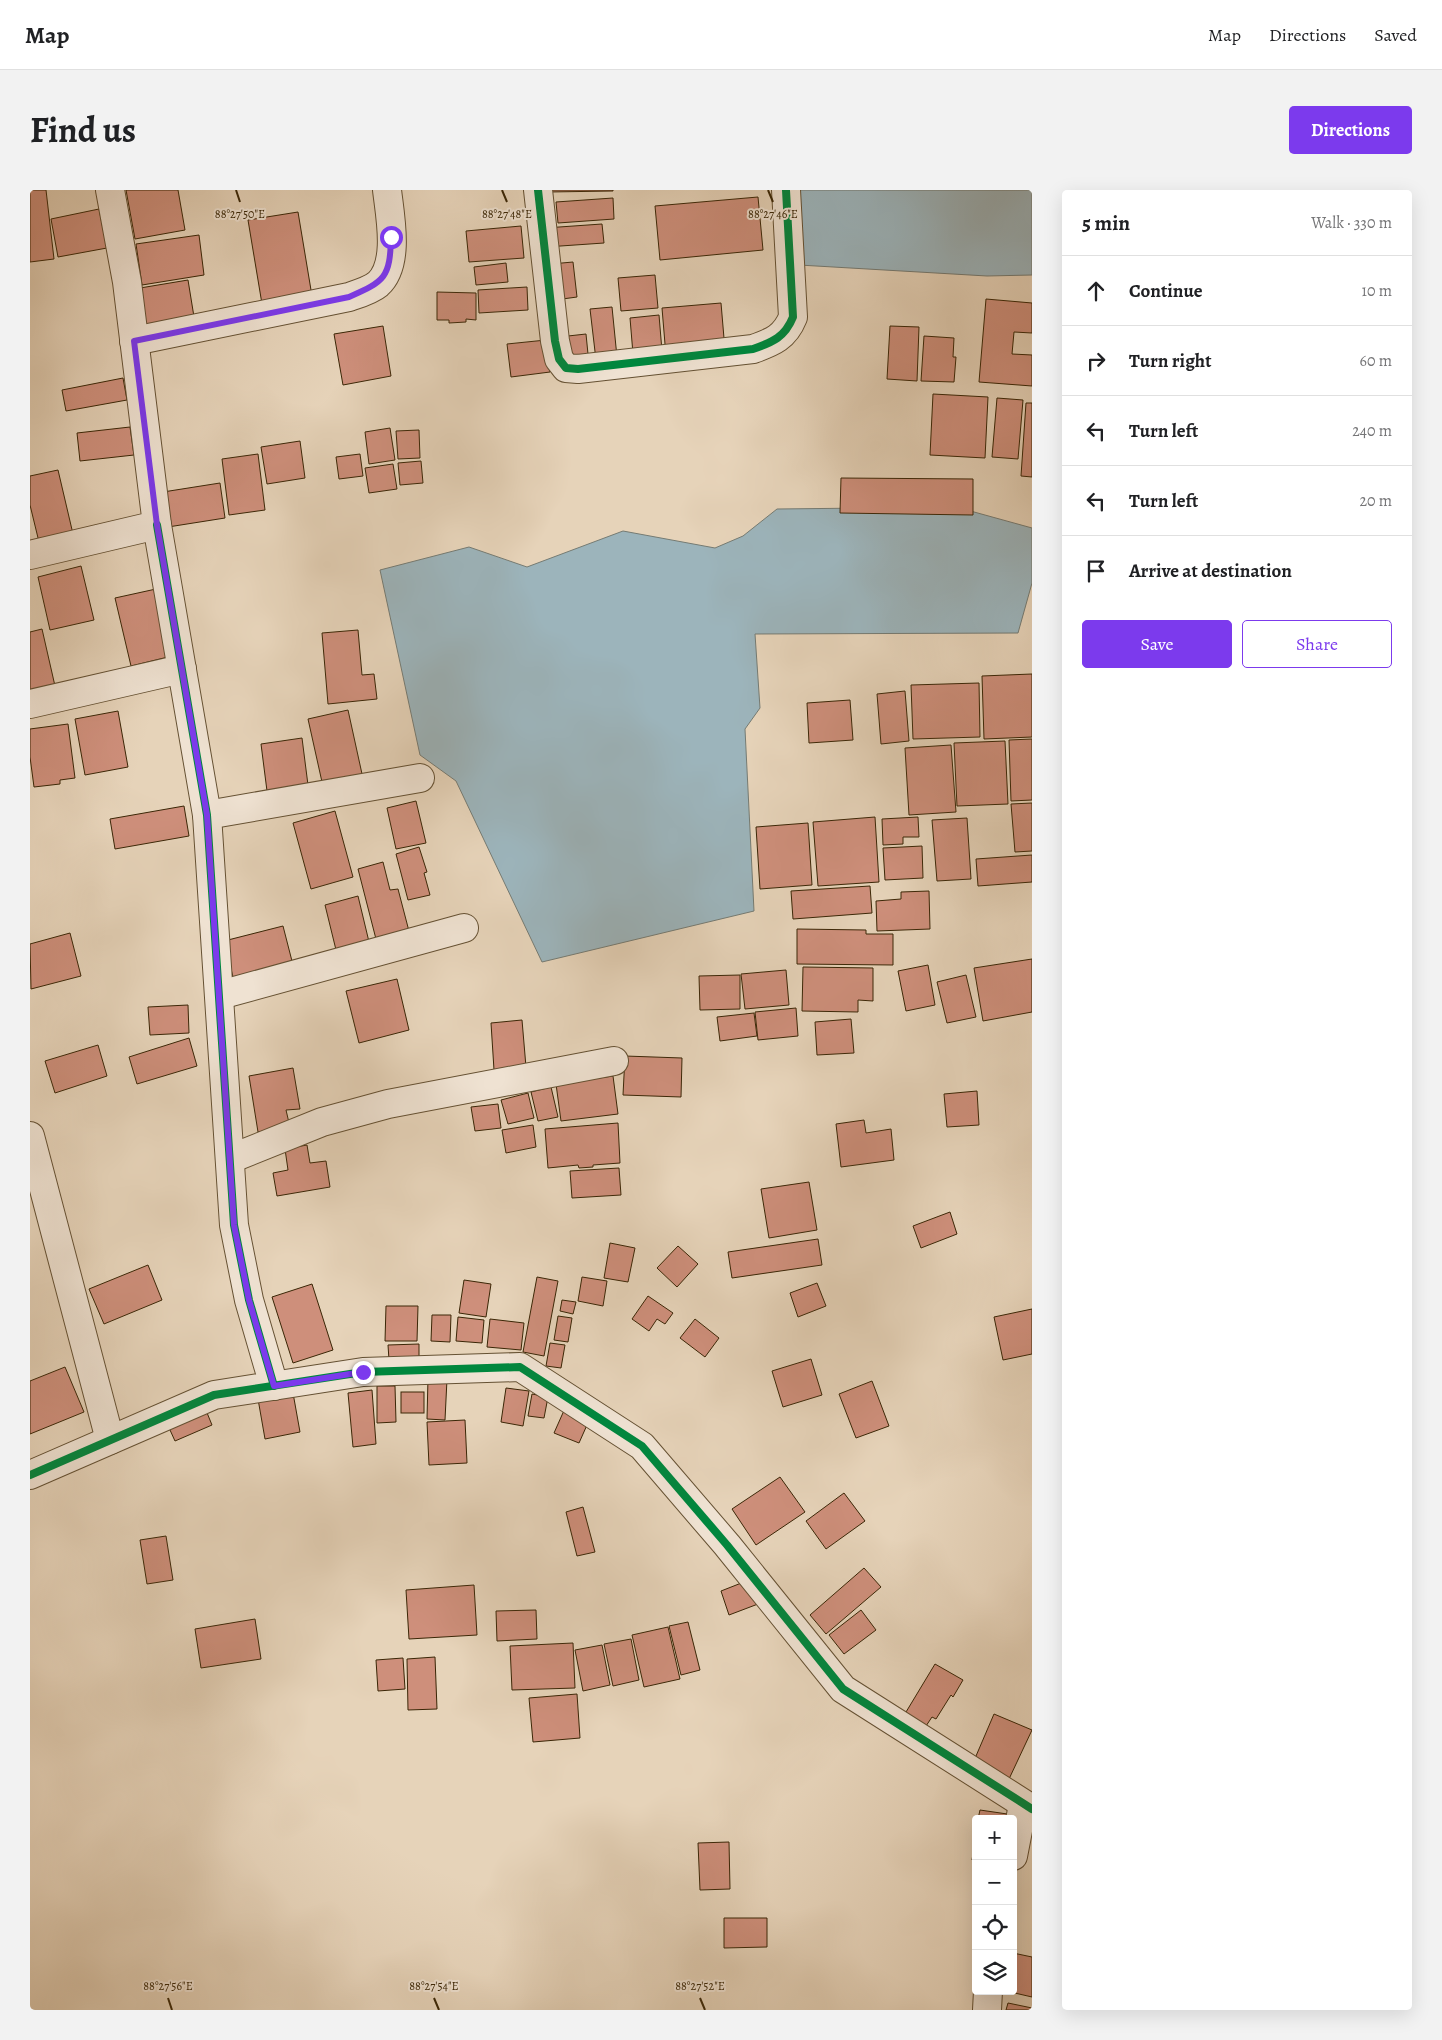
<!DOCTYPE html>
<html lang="en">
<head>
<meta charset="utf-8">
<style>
  body { margin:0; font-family:Alegreya,serif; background:#f2f2f2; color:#202124 }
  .controls { position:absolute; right:15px; bottom:15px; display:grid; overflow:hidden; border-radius:5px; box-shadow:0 5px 20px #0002 }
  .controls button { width:45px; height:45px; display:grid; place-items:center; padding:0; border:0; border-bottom:1px solid #e0e0e0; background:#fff; color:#202124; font:25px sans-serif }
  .stop { position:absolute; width:15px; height:15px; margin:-11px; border:4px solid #7c3aed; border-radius:50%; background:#fff }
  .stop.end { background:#7c3aed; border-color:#fff; box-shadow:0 1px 5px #0008 }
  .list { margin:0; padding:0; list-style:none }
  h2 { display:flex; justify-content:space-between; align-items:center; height:65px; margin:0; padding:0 20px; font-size:21px }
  h2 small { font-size:16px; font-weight:400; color:#757577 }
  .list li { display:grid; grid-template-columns:32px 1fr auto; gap:15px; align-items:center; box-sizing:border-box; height:70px; padding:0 20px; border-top:1px solid #e0e0e0 }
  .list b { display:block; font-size:19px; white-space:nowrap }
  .list em { font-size:16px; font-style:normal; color:#757577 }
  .actions { display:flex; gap:10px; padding:15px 20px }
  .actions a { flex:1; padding:11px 0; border:1px solid #7c3aed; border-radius:5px; text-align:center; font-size:18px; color:#7c3aed }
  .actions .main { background:#7c3aed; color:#fff }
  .icon { flex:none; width:28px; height:28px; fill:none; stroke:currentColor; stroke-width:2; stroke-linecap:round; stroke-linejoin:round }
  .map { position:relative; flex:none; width:1002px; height:1820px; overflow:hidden; border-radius:5px }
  header { display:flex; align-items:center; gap:30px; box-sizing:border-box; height:70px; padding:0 25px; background:#fff; border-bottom:1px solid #e0e0e0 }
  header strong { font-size:24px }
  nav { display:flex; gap:28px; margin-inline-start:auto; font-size:18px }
  .intro { display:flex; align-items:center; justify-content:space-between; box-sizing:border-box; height:120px; padding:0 30px }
  h1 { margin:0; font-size:35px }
  .button { padding:12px 22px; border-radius:5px; background:#7c3aed; color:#fff; font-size:18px; font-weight:700 }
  main { display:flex; gap:30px; padding:0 30px }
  aside { flex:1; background:#fff; border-radius:5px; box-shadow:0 5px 20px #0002 }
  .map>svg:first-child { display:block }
  .water { fill:#9cb4bb; stroke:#757b73 }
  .building { fill:#ce8f7b; stroke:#3a2606 }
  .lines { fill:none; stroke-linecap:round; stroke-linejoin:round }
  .street-casing { stroke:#655133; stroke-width:30 }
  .street { stroke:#efe2d2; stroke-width:28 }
  .cycleway-casing { stroke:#efe2d2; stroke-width:11 }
  .cycleway { stroke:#00873e; stroke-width:8 }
  .route { stroke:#7c3aed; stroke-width:6 }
  .ticks { fill:none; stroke:#3a2606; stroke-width:2 }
  .ticks-label { font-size:12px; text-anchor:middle; fill:#3a2606; stroke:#efe2d2; stroke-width:4; stroke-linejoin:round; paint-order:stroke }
</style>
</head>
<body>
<header>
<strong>Map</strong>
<nav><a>Map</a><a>Directions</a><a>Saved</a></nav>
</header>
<div class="intro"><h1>Find us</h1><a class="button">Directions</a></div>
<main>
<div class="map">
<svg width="1002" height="1820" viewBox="0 0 1002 1820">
  <rect width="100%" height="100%" fill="#e6d3b9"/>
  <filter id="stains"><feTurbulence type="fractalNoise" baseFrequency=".004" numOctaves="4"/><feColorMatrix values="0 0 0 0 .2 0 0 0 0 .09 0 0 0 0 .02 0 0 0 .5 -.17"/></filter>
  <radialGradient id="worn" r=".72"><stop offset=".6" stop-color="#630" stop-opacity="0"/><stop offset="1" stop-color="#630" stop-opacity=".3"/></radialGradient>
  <g class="water">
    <path d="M770,0H1002V85L957,86L769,75Z"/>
    <path d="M926,317L1002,338V393L988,443L725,444L730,518L715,539L724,721L512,772L426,591L390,565L350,380L439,357L497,377L593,341L685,358L713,346L747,319Z"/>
  </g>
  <g class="building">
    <path d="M0,0H16L24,69L0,72Z"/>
    <path d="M96,0H148L155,40L105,49Z"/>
    <path d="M518,0H583V1L518,2Z"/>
    <path d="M728,7L733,60L630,70L625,16Z"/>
    <path d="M583,8L584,29L528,33L526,12Z"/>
    <path d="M69,19L77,58L28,67L21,29Z"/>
    <path d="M268,22L282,106L232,114L218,30Z"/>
    <path d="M572,34L574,53L516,57L515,38Z"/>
    <path d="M491,36L494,68L439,72L436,41Z"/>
    <path d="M169,45L174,85L112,95L106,54Z"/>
    <path d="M543,72L547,107L525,110L521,74Z"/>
    <path d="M476,73L478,92L446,95L444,77Z"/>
    <path d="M625,85L628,118L591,121L588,88Z"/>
    <path d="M158,90L165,133L117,141L110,98Z"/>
    <path d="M497,97L498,120L449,123L448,100Z"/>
    <path d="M407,102L446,103V130L436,129V132L419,133V130H407Z"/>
    <path d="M956,109L1002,113V143L984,142L982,164L1002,165V196L949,192Z"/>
    <path d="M691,113L695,160L636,166L632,118Z"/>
    <path d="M582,117L587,167L566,170L560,119Z"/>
    <path d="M629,125L632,161L603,164L600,128Z"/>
    <path d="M353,136L361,186L313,195L304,144Z"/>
    <path d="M860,136L889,137L887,191L857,189Z"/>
    <path d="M556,144L558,164L531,167L529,147Z"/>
    <path d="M894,146L924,148L923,167H926L924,192L891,191Z"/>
    <path d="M516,150L520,182L481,187L477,154Z"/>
    <path d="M93,188L97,210L36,221L32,200Z"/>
    <path d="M903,204L958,207L955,268L900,265Z"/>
    <path d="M967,208L993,210L988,269L962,267Z"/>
    <path d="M996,213H1002V287L991,286Z"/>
    <path d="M100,237L104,265L50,271L47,243Z"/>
    <path d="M360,238L365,270L339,274L335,242Z"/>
    <path d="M389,240L390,268L368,269L366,241Z"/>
    <path d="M270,251L275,288L237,294L231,257Z"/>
    <path d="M228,264L235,320L199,325L192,269Z"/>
    <path d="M330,264L333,286L309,289L306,267Z"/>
    <path d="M391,271L393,293L370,295L368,273Z"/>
    <path d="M363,274L367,299L339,303L335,278Z"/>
    <path d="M28,280L43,344L9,352L0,315V286Z"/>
    <path d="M811,288L943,289V325L810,323Z"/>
    <path d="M190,293L195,328L138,337L133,302Z"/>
    <path d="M51,376L64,430L20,440L8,387Z"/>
    <path d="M126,399L142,466L101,476L85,408Z"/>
    <path d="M12,439L25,496L0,502V442Z"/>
    <path d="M328,440L332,485L344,484L347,509L298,514L292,443Z"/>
    <path d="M1002,484V547L954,549L952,486Z"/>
    <path d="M949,493L950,547L883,549L881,495Z"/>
    <path d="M875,501L879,551L851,554L847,504Z"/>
    <path d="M820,510L823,550L779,553L777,513Z"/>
    <path d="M318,520L334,593L294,601L278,529Z"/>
    <path d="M88,521L98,577L55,585L45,529Z"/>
    <path d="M38,534L45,588L30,590V594L4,597L0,567V539Z"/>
    <path d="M272,548L278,595L237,601L231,554Z"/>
    <path d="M1002,549V610L981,611L979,550Z"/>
    <path d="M975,551L978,614L927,616L924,553Z"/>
    <path d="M921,555L926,622L879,625L875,558Z"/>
    <path d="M386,611L396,653L366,659L357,618Z"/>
    <path d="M1002,613V661L985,662L981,614Z"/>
    <path d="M154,616L159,646L85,659L80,629Z"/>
    <path d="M305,621L323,687L281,699L263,633Z"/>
    <path d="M845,627L849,692L788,696L783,632Z"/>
    <path d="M888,627L889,647H873V654L853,655L852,629Z"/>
    <path d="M937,628L941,689L907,691L902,630Z"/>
    <path d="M778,633L782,695L730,699L726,637Z"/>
    <path d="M892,656L893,688L855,690L853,658Z"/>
    <path d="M389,657L397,682L394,683L400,705L378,710L366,664Z"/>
    <path d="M1002,665V692L948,696L946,669Z"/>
    <path d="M353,672L360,700L368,699L380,745L347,753L328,679Z"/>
    <path d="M840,696L842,723L763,729L761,701Z"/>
    <path d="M899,701L900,739L847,741L846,711L871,709V702Z"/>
    <path d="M328,706L340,756L307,764L295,715Z"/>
    <path d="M253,736L263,775L230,780L203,787L194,751Z"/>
    <path d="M767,739L836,740V744H863V775L767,774Z"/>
    <path d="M40,743L51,786L1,799L0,754Z"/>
    <path d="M1002,769V822L953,831L944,778Z"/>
    <path d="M898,775L905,815L876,821L868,781Z"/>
    <path d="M773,777L843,778V811L828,810V822L772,821Z"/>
    <path d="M756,780L759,815L715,819L711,784Z"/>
    <path d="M710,785V819L670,820L669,786Z"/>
    <path d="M936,785L946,827L917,833L907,792Z"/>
    <path d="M367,789L379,840L329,853L316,801Z"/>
    <path d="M158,815L159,843L120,845L118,817Z"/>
    <path d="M766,818L768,846L728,850L725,822Z"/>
    <path d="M724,823L727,846L690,851L687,827Z"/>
    <path d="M821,829L824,863L787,865L785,832Z"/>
    <path d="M492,830L496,877L464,880L461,833Z"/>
    <path d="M159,848L167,876L107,894L99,867Z"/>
    <path d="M68,855L77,886L25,903L15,871Z"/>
    <path d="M595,866L652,868L651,907L593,905Z"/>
    <path d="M263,878L270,919L256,920L260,937L228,942L219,886Z"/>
    <path d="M583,886L588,924L531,931L526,894Z"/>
    <path d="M521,897L528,927L508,931L501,902Z"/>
    <path d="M947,901L949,935L917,937L914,904Z"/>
    <path d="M498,903L504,928L478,934L471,910Z"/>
    <path d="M468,914L471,938L445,941L441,917Z"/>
    <path d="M834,930L836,943L861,939L864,970L811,977L806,934Z"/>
    <path d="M588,933L590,973L563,975V977L549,978L548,975L518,978L515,939Z"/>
    <path d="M503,935L506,957L476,963L472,940Z"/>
    <path d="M277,955L280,973L296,971L300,997L247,1006L243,983L258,980L255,959Z"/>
    <path d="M589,978L591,1005L542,1008L540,981Z"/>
    <path d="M779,992L787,1040L739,1048L731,999Z"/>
    <path d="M920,1022L927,1044L891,1058L883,1036Z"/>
    <path d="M788,1049L792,1075L702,1088L698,1062Z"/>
    <path d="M580,1053L605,1058L598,1092L574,1088Z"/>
    <path d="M648,1056L668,1074L647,1097L627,1078Z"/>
    <path d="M118,1075L132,1110L74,1134L59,1099Z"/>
    <path d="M507,1087L528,1091L514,1166L493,1162Z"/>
    <path d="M552,1087L577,1091L573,1116L548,1111Z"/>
    <path d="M434,1090L461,1094L456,1127L429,1123Z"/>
    <path d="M787,1093L796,1116L768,1127L760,1103Z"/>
    <path d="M282,1094L303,1160L263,1173L242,1107Z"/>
    <path d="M618,1106L643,1123L635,1134L627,1129L619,1141L602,1129Z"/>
    <path d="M532,1110L546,1112L543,1124L530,1121Z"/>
    <path d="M356,1116H388L387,1151H355Z"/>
    <path d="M1002,1119V1164L973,1170L964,1127Z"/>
    <path d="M402,1125H421L420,1152L401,1151Z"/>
    <path d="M528,1126L542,1128L538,1152L524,1150Z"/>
    <path d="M428,1127L454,1130L452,1153L426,1151Z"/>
    <path d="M460,1129L494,1133L491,1160L457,1157Z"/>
    <path d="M665,1129L689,1148L675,1167L650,1148Z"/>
    <path d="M520,1153L535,1155L531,1178L516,1176Z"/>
    <path d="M389,1154V1168L359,1170L358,1155Z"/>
    <path d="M781,1169L792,1205L753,1217L742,1181Z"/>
    <path d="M35,1177L54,1222L0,1244V1191Z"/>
    <path d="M398,1188L417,1189L415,1230L397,1229Z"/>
    <path d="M842,1191L859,1236L826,1248L809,1204Z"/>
    <path d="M347,1196H365L366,1232L347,1233Z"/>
    <path d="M476,1198L499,1201L493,1236L471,1232Z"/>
    <path d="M342,1200L346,1254L323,1257L318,1203Z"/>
    <rect x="371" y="1202" width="23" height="21"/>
    <path d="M263,1203L270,1242L235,1249L228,1209Z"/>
    <path d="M502,1204L518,1207L514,1228L498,1226Z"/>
    <path d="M173,1213L182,1235L145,1251L135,1229Z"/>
    <path d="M536,1216L561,1226L549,1253L524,1243Z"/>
    <path d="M435,1230L437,1273L399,1275L397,1232Z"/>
    <path d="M750,1287L775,1322L726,1355L702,1319Z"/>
    <path d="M814,1303L835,1331L796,1359L776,1331Z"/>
    <path d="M553,1317L565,1362L547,1366L536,1322Z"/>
    <path d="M136,1346L143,1390L117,1394L110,1350Z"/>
    <path d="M834,1378L851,1397L796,1444L780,1425Z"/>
    <path d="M719,1390L728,1414L699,1425L691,1401Z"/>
    <path d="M444,1395L447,1445L379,1449L376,1400Z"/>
    <path d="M506,1420L507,1449L467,1451L466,1421Z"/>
    <path d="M831,1420L846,1440L814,1464L799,1445Z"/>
    <path d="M225,1429L231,1469L171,1478L165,1439Z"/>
    <path d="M658,1432L670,1480L651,1485L639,1436Z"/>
    <path d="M638,1437L650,1489L614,1497L602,1445Z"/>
    <path d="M601,1449L609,1490L583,1496L574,1454Z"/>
    <path d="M543,1453L545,1498L482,1500L480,1456Z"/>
    <path d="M572,1455L580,1495L553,1501L545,1460Z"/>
    <path d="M405,1467L407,1519L378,1520L377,1469Z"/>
    <path d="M373,1468L375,1499L348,1501L346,1470Z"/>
    <path d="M905,1474L933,1490L923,1507L921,1505L906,1529L902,1527L894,1539L873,1527Z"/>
    <path d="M547,1504L550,1548L503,1552L499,1508Z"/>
    <path d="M964,1524L1002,1540L979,1589L943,1573Z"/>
    <path d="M950,1620L984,1625L983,1629H948Z"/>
    <path d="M946,1645V1670H942Z"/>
    <path d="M699,1652L700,1699L670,1700L668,1653Z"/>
    <path d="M694,1728H737V1757L694,1758Z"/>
    <path d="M983,1763L1002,1767V1807L976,1801H983Z"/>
    <path d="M978,1813L1002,1818V1820H976Z"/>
  </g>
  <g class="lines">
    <defs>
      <g id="street">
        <path d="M508,0L525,151L529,169L536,178L548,179L723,159C743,152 755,147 763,127L756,0"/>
        <path d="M104,151L319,107C328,104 341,100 348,94C370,74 360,26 357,0"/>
        <path d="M127,335L177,625L204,1035L219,1110L244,1196"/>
        <path d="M0,365L127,335L97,92L80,0"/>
        <path d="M0,514L152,479"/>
        <path d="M177,625L390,588"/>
        <path d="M190,805L434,738"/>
        <path d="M0,946L80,1250"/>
        <path d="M200,969L292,932L358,914L584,871"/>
        <path d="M0,1285L184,1205L333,1182L490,1177L612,1256L697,1355L813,1499L1002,1619"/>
        <path d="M983,1666L993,1615"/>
        <path d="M957,1820L958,1801"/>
      </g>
    </defs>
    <use href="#street" class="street-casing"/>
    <use href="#street" class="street"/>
    <defs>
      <g id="cycleway">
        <path d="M508,0L525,151L529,169L536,178L548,179L723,159C743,152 755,147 763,127L756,0"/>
        <path d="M127,335L177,625L204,1035L219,1110L244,1196"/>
        <path d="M0,1285L184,1205L333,1182L490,1177L612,1256L697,1355L813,1499L1002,1619"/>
      </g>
    </defs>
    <use href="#cycleway" class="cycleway-casing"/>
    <use href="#cycleway" class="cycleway"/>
  </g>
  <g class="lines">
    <path class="route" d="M333,1182L244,1196L219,1110L204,1035L177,625L127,335L104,151L319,107C355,91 360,88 361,47"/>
  </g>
  <path class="ticks" d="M206,0L210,12M472,0L477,12M738,0L743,12M138,1808L142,1820M404,1808L409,1820M670,1808L675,1820"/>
  <g class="ticks-label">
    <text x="210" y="28">88°27'50"E</text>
    <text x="743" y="28">88°27'46"E</text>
    <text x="477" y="28">88°27'48"E</text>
    <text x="138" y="1800">88°27'56"E</text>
    <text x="404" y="1800">88°27'54"E</text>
    <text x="670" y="1800">88°27'52"E</text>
  </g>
  <rect width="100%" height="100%" filter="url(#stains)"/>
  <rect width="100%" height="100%" fill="url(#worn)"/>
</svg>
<div class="controls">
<button>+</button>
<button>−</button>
<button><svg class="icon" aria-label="locate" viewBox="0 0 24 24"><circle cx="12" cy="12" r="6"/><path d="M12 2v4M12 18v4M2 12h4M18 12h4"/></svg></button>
<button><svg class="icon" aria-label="layers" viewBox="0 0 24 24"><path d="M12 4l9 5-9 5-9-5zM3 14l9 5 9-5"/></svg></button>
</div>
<div class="stop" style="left:361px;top:47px"></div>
<div class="stop end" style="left:333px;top:1182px"></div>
</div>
<aside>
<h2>5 min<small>Walk · 330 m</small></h2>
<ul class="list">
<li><svg class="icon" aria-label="ahead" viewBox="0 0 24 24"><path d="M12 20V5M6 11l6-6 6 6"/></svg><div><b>Continue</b></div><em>10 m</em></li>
<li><svg class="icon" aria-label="right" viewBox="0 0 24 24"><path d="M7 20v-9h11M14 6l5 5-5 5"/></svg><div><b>Turn right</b></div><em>60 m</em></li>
<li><svg class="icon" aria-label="left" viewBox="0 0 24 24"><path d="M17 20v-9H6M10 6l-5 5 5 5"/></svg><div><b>Turn left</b></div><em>240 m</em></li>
<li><svg class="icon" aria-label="left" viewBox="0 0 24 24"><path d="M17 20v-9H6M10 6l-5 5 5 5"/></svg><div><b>Turn left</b></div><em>20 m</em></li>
<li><svg class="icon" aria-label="arrive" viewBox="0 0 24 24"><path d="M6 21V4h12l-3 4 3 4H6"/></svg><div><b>Arrive at destination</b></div></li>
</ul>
<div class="actions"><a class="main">Save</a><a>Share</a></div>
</aside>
</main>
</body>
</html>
